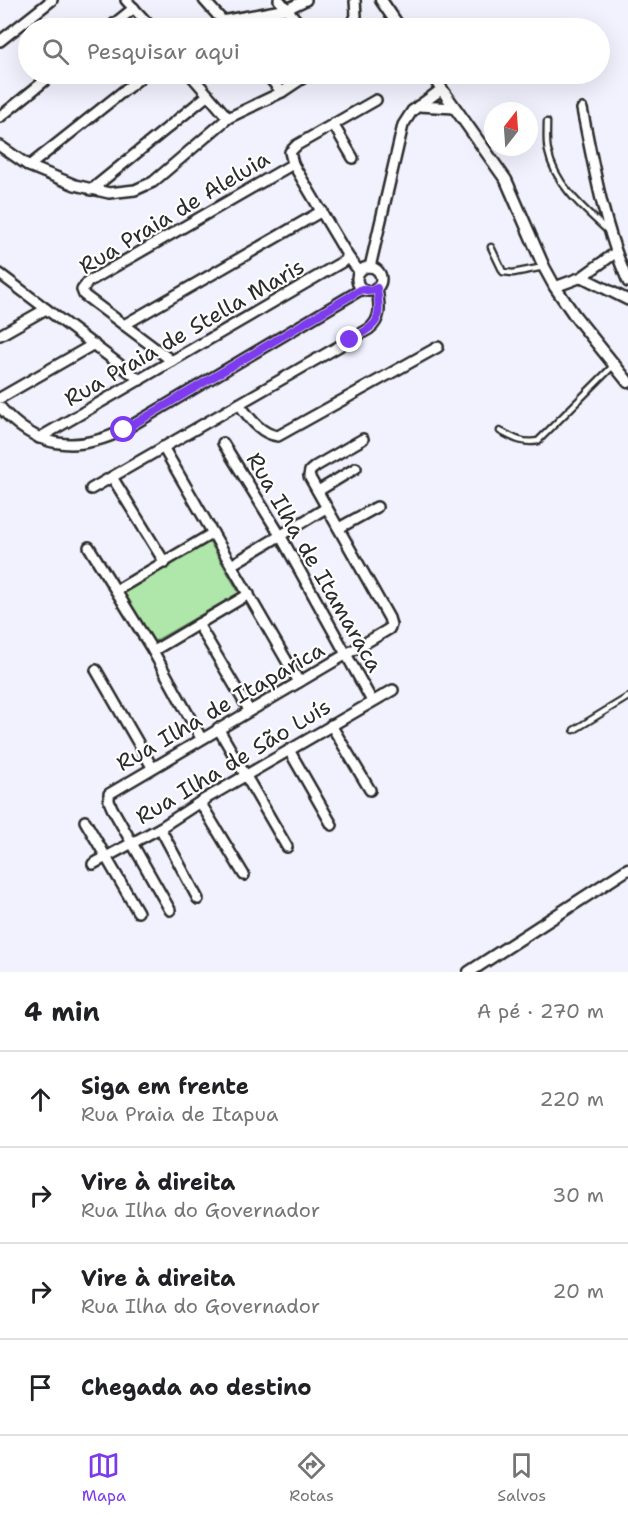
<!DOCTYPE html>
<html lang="pt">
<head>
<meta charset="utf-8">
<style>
  body { margin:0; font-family:"Shantell Sans",sans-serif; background:#f2f2f2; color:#202124 }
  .compass { position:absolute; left:484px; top:102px; width:54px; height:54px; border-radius:50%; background:#fff; box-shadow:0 6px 24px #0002; rotate:17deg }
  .stop { position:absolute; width:18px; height:18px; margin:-14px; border:4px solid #7c3aed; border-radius:50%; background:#fff }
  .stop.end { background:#7c3aed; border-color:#fff; box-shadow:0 2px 6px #0008 }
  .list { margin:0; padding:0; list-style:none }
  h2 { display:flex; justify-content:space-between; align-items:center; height:78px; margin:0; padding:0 24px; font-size:26px }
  h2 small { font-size:20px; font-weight:400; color:#757577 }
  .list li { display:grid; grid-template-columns:39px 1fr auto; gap:18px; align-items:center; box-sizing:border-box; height:96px; padding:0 24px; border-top:2px solid #e0e0e0 }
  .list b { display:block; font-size:22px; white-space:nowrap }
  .list p { margin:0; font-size:20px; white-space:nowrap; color:#757577 }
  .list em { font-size:20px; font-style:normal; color:#757577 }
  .icon { flex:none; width:33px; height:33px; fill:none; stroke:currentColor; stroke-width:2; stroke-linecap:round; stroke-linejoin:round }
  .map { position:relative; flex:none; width:628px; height:972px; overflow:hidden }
  .search { position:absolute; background:#fff; box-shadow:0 6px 24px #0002; left:18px; right:18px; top:18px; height:66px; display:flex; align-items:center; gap:15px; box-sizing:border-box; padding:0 21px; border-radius:33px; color:#757577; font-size:22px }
  .sheet { height:462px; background:#fff }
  nav { display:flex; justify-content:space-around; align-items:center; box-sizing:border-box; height:84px; border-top:2px solid #e0e0e0; background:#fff; font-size:16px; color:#757577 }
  nav a { display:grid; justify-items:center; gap:3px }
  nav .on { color:#7c3aed }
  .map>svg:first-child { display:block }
  .green { fill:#afe6aa; stroke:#6d886a; stroke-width:1.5 }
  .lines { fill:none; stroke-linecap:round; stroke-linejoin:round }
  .service-casing { stroke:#2b2b2b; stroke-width:9 }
  .minor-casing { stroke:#2b2b2b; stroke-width:14 }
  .tertiary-casing { stroke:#2b2b2b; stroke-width:15 }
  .service { stroke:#fff; stroke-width:4.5 }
  .minor { stroke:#fff; stroke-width:9 }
  .tertiary { stroke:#fff; stroke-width:10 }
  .route { stroke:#7c3aed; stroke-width:8 }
  .labels { text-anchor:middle; stroke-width:4.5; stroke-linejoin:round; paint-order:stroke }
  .street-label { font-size:22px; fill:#2b2b2b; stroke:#fff }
</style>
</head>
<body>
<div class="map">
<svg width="628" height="972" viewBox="0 0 628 972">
  <rect width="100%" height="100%" fill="#f1f2fe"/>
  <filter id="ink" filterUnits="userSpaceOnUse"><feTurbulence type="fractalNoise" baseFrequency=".0167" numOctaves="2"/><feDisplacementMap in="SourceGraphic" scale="12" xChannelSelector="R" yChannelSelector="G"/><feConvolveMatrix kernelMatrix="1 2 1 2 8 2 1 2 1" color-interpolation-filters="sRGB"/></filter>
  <g filter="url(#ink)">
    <path class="green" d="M208,539L239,593L150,644L122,593Z"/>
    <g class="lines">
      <defs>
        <g id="service">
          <path d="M547,122C547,132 546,142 548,151C555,185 584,209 608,231"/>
          <path d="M491,247L503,272L513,273L544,267"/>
          <path d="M500,431C513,438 523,444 538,441L614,365"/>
          <path d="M574,730L628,697"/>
        </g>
        <g id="minor">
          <path d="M126,0L152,28"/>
          <path d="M204,0L229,28"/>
          <path d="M279,0L303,28"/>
          <path d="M222,21L287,9L306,0"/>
          <path d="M109,28L134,8"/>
          <path d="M350,28L356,16L355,0"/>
          <path d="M0,41L52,0"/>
          <path d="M190,74L228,118"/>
          <path d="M266,74L282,92"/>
          <path d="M418,106L455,108"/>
          <path d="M582,109C594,168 604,227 628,282"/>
          <path d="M0,117L53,74"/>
          <path d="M333,124L353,158"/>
          <path d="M0,146L29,166L75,185L109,193L135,190L153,182L228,118L282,92L309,74"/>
          <path d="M29,166L145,74"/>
          <path d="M91,190L208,95"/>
          <circle cx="369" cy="279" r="12"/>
          <path d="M370,267L403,125L412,111L442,89"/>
          <path d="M359,271L349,258L293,164L290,152L297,145L376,100"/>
          <path d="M0,274L140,380"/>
          <path d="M582,277L628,300"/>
          <path d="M555,287L582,277L615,253"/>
          <path d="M124,325L322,211"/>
          <path d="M0,335L46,309"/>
          <path d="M172,361L84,295L82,290L88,282L293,164"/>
          <path d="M0,398L94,344"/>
          <path d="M239,404C249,417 260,434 278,436L438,347"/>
          <path d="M0,407C36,449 76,453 124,430L362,289"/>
          <path d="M39,438L349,258"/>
          <path d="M223,443L280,535L372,701"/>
          <path d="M163,447L299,682"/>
          <path d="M112,477L165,563"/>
          <path d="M91,489L369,329C383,318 379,304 377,288"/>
          <path d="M318,491L356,468"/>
          <path d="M339,528L377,507"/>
          <path d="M89,547L153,651L201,738"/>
          <path d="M233,564L326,508"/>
          <path d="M117,590L213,533"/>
          <path d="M198,624L249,710"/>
          <path d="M153,651L249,594"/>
          <path d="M96,670L152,767"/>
          <path d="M331,725L370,790"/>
          <path d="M218,728L287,847"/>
          <path d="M289,750L332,825"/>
          <path d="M200,802L244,875"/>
          <path d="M85,821L138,912"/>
          <path d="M160,828L198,899"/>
          <path d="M93,864L160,828L200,802L393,690"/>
          <path d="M170,910L112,808L109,801V794L389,629L391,625L389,618L309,476L310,471L316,466L363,439"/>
        </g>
        <g id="tertiary">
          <path d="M381,0L400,28"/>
          <path d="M431,74L506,180L544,267L555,287L575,316L628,382"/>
          <path d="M469,972L628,869"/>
        </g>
      </defs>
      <use href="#service" class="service-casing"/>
      <use href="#minor" class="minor-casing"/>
      <use href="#tertiary" class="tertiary-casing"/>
      <use href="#service" class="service"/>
      <use href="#minor" class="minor"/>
      <use href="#tertiary" class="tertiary"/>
    </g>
  </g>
  <g class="lines" filter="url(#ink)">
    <path class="route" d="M124,430L362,289L370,291L377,288C381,322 380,323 350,340"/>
  </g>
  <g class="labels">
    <g class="street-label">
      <text transform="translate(174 212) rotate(-31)" y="8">Rua Praia de Aleluia</text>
      <text transform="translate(184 332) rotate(-30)" y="8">Rua Praia de Stella Maris</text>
      <text transform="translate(315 562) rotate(60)" y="8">Rua Ilha de Itamaraca</text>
      <text transform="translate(220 706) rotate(-30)" y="8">Rua Ilha de Itaparica</text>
      <text transform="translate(233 761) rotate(-31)" y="8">Rua Ilha de São Luís</text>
    </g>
  </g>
</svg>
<svg class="compass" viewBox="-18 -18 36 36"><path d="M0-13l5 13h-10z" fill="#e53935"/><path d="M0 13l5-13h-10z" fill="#757577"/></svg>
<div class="stop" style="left:124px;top:430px"></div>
<div class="stop end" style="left:350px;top:340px"></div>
<div class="search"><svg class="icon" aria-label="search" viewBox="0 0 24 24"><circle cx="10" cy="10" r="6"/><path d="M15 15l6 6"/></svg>Pesquisar aqui</div>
</div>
<section class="sheet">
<h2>4 min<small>A pé · 270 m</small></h2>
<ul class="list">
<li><svg class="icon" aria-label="ahead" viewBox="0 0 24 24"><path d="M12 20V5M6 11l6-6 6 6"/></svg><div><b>Siga em frente</b><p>Rua Praia de Itapua</p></div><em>220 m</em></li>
<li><svg class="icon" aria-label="right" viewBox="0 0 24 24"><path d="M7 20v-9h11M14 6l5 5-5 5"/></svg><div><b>Vire à direita</b><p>Rua Ilha do Governador</p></div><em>30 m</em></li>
<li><svg class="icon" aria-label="right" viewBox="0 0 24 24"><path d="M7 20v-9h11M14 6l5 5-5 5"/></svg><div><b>Vire à direita</b><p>Rua Ilha do Governador</p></div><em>20 m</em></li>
<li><svg class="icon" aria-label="arrive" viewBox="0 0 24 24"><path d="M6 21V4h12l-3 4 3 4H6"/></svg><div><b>Chegada ao destino</b></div></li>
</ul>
</section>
<nav>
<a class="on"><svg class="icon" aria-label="map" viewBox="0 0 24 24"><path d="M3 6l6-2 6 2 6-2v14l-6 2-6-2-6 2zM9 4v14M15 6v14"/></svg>Mapa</a>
<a><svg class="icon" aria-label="directions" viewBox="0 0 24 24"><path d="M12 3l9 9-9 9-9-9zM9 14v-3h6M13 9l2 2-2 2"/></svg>Rotas</a>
<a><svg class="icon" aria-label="saved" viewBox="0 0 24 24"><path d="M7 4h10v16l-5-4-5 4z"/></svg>Salvos</a>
</nav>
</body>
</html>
